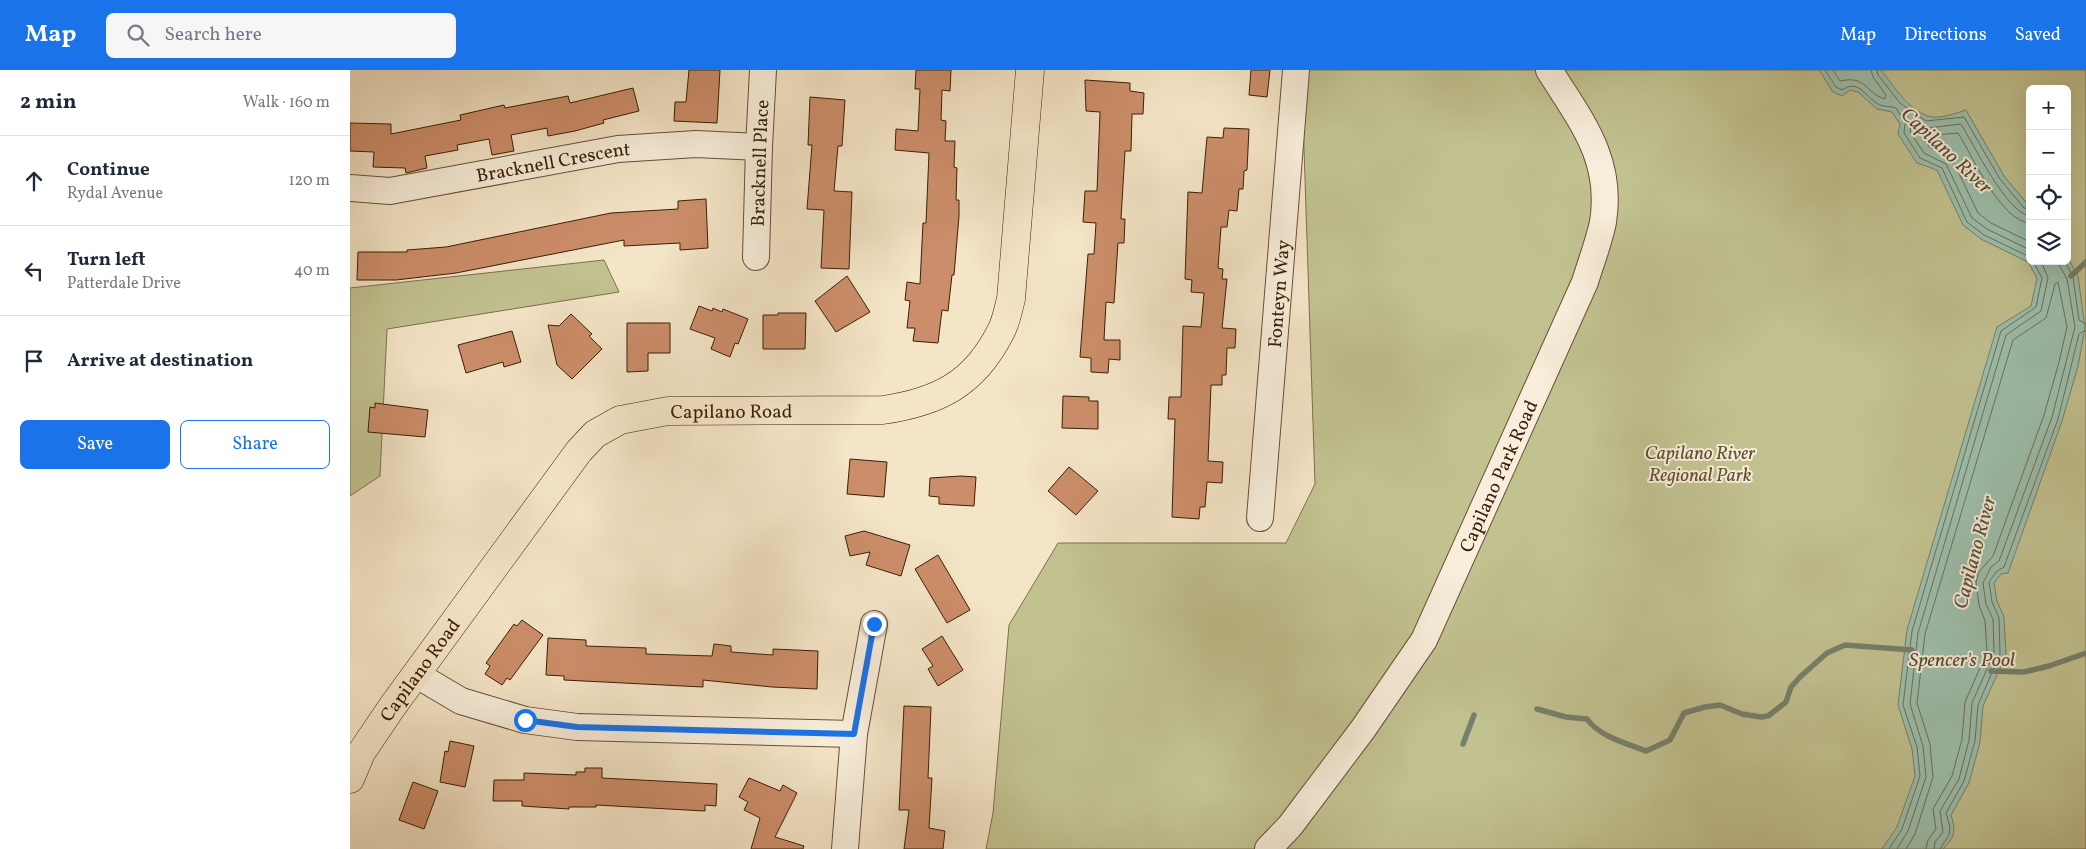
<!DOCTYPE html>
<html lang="en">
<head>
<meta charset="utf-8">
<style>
  body { margin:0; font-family:Vollkorn,serif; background:#f6f6f7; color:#1f2937 }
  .controls { position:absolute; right:15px; top:15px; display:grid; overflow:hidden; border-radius:8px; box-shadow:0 5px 20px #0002 }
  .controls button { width:45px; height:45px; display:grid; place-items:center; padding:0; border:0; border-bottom:1px solid #e0e1e3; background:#fff; color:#1f2937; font:25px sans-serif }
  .stop { position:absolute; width:15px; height:15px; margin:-11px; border:4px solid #1a73e8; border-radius:50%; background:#fff }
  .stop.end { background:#1a73e8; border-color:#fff; box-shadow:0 1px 5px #0008 }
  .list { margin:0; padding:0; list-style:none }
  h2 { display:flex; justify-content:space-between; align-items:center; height:65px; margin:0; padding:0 20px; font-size:21px }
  h2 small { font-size:16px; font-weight:400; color:#747a83 }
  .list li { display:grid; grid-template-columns:32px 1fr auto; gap:15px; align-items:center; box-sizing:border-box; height:90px; padding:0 20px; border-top:1px solid #e0e1e3 }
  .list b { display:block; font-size:19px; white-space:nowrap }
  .list p { margin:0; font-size:16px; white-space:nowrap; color:#747a83 }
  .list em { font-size:16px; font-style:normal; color:#747a83 }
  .actions { display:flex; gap:10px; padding:15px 20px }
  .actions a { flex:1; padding:11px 0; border:1px solid #1a73e8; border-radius:8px; text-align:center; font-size:18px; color:#1a73e8 }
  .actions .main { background:#1a73e8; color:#fff }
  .icon { flex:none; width:28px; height:28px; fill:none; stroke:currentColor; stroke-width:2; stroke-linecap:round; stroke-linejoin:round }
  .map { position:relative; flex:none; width:1736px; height:779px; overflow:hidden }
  header { display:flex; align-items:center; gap:30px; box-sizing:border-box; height:70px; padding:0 25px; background:#1a73e8; color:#fff }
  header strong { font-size:24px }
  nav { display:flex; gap:28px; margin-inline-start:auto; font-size:18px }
  .search { width:350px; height:45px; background:#f6f6f7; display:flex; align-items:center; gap:12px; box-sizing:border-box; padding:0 18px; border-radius:8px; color:#747a83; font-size:19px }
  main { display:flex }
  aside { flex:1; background:#fff }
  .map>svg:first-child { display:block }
  .green { fill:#c2c291; stroke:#7e704b; fill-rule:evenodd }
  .water { fill:#9dc0ae; stroke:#75806a }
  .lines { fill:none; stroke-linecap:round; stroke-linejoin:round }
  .shore { stroke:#6b705a; stroke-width:1 }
  .stream { stroke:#75806a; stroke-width:5.5 }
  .building { fill:#cc8e6a; stroke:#391f05 }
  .minor-casing { stroke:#685036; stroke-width:28 }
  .major-casing { stroke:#391f05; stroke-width:29 }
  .minor { stroke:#f8eedb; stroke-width:26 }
  .major { stroke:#f4e5c7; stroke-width:28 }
  .route { stroke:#1a73e8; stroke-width:6 }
  .labels { text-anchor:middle; stroke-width:4; stroke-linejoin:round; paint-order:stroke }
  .street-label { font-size:19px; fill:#391f05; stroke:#f8eedb }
  .park-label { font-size:19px; font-style:italic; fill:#62502f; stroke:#f8eedb }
  .water-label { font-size:20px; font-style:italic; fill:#574f38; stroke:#f8eedb }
</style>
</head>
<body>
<header>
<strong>Map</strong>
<div class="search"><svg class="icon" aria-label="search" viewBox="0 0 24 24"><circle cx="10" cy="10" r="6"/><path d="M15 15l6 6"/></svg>Search here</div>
<nav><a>Map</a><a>Directions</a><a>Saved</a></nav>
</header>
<main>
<aside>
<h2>2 min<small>Walk · 160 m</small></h2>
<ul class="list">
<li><svg class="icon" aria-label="ahead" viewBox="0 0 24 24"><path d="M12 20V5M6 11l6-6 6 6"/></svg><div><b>Continue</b><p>Rydal Avenue</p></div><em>120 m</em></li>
<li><svg class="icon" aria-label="left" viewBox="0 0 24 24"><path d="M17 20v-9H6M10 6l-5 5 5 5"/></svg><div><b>Turn left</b><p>Patterdale Drive</p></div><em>40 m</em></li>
<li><svg class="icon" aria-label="arrive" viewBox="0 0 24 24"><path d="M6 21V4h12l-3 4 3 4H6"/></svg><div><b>Arrive at destination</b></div></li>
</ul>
<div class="actions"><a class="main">Save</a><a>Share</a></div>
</aside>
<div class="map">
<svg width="1736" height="779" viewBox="0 0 1736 779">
  <rect width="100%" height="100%" fill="#f4e5c7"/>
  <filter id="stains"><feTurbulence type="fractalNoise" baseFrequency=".004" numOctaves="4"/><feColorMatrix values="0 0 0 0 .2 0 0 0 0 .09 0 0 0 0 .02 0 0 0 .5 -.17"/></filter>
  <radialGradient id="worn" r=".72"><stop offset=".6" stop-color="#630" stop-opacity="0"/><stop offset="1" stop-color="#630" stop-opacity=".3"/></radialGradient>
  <g class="green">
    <path d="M957,0H1736V779H636L643,743L659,555L708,473H936L965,414L953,48ZM1680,19H1717V191H1680Z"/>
    <path d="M254,190L269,222L37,259L30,406L0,426V218Z"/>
  </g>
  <path class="water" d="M1469,0H1531C1544,16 1557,39 1578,46C1589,50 1606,43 1616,40L1654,106L1680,137V191H1717V186L1728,206L1735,258L1728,296L1712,351L1658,503L1651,504L1644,513L1647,531L1654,547L1656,585L1633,636L1630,672L1619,713L1601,745C1606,761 1605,767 1593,779H1532L1547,757L1565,706L1562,679L1548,635L1557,560L1647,257L1681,236L1687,208L1678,192L1631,169L1613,155L1587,100L1567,93L1548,64L1550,54L1542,42L1527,39L1508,22L1500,20L1492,26L1483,22Z"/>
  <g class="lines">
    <g class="shore">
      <path d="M1475,0L1486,17L1492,20C1510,8 1515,28 1530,35C1534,37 1541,36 1546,38L1555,53L1554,63L1570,88L1592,98L1617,152L1634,165L1680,187"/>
      <path d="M1483,0L1490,11C1517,5 1515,23 1535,29L1536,25L1523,7L1521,0"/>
      <path d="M1527,0L1528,5L1550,33L1576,51L1614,47L1650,109L1674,138L1680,139"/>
      <path d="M1680,146C1657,144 1623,73 1611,54L1578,58L1562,51L1560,62L1574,83L1596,94L1622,148L1637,159L1680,180"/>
      <path d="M1680,153C1651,152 1622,85 1608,63L1574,66L1579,77L1596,84L1602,89L1628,143L1641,153L1680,172"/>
      <path d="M1715,191L1723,207L1729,250L1736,254"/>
      <path d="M1539,779L1552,759L1570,706L1567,677L1553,635L1562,561L1651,261L1686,237L1692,208L1683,191"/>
      <path d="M1547,779L1558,761L1576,707L1573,676L1560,634L1568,563L1656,265L1691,241L1698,208L1691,191"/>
      <path d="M1556,779L1565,764L1583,707L1580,674L1567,633L1575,564L1663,270L1696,248L1705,214L1708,212L1717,257L1709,292L1694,345L1643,486L1629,502L1626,512L1629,535L1635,551L1637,582L1615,632L1612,669L1602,706L1583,739L1586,759L1578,770L1576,779"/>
      <path d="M1584,779L1585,772L1593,762L1590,741L1609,709L1619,670L1622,633L1644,583L1643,549L1636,534L1633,513L1641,497L1649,491L1702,347L1725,257L1717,209L1707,191"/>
      <path d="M1590,779L1599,765L1600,757L1596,743L1614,711L1625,671L1628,635L1650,584L1649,548L1642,532L1639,512L1647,501L1654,497L1708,349L1729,264L1736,260"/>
    </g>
    <g class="stream">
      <path d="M1721,206L1736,192"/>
      <path d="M1641,601L1674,602L1699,596L1736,583"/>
      <path d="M1187,639L1216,647L1237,649C1250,667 1276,673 1296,681L1320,670L1334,643L1355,637L1370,635L1392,644L1411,647L1418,646L1436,632L1441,617L1451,606L1477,583L1495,575L1562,580"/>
      <path d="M1113,674L1124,645"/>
    </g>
  </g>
  <g class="building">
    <path d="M339,0H370L367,53L324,51L325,32H336Z"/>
    <path d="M566,0H601L600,21L592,20L591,50L596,51L595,71H605L604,97L607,98L606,130H609V146L604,205H602L598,241L592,240L588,273L563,271L565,258H557L560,231L555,230L557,212L570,214L573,153H576L579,83L545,80L546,59L568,61L570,19H565Z"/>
    <path d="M901,0H920L917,27L899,25Z"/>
    <path d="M735,10L780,13V21L794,23L793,44H782L781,81H775L771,149H775L774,173H768L764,233L756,232L754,270H770V290L759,289L758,303L741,302V288L730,287L738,184H744L746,153L733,152L735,121H747L750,42L736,41Z"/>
    <path d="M283,18L289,41L253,50L254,53L225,61L198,66L197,58L161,65L164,81L142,85L139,69L107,75L108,80L75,86L77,98L56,103L55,98L23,97L24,82L0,81V53L41,54V64L111,50L110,45L154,35L155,38L218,26L220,33Z"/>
    <path d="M460,27L495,30L492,76H488L484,121L502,122L499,199L471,198L474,140L457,139L462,75H458Z"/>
    <path d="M874,58L899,59L897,100L894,101L893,119H889L887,141L879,140L877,157H871L868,198L873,199L872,209H877L872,258L886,259L885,278H877L876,305H872V315H861L858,391L873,392L872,413L857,412L855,437H850L849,449L822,447L825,349H818L819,327H831L833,256L851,257L854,223L841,222L842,210L835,209L838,122L852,123L857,67L873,68Z"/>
    <path d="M356,129L358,178L330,180V173L274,176V170L106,203L46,210H7L8,182H57V180L96,177L261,143L328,139V131Z"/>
    <path d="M497,206L520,242L486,262L465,231Z"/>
    <path d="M349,236L362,241L363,238L372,242L373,239L398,249L388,274L385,273L380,287L361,279L365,268L340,259Z"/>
    <path d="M428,243H456L455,279H413V245H428Z"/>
    <path d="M221,244L242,264L239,266L252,279L222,309L207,295L198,255L209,256Z"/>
    <path d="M277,253H320V283H298V301L277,302Z"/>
    <path d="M162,261L171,292L154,297L153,292L116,303L108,275Z"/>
    <path d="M713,326L739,327V331H748V359L712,358Z"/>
    <path d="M25,333L78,340L75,367L18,362L20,337L25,338Z"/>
    <path d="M500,389L537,392L534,427L497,424Z"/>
    <path d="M719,397L748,421L726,445L698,421Z"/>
    <path d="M611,406L626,407L624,436L589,434V427L579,426L580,408Z"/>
    <path d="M514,461L560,475L551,506L516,495L520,482L500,486L495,466Z"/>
    <path d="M588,485L620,540L597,553L565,499Z"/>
    <path d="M172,550L193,565L160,610L157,608L152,615L135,604L140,596L136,593L164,554L167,556Z"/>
    <path d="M592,566L613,600L588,616L578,599L583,596L572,579Z"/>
    <path d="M198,568L236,570V576L296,578V584L362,586L364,574L381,576V582L423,585V579L468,581L467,619L422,617L353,610V617L214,610V606L196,605Z"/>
    <path d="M554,636L581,637L578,708H582L579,758L595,761L593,779H554L559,740H549Z"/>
    <path d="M100,671L124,676L115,717L90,712L95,681L98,682Z"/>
    <path d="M235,698H252V708L367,714L366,736L355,735V741L246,735V737H219V739L172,736V731H143L144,710H174V703L226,705V702H235Z"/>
    <path d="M399,708L430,721L433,715L447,723L425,767L454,776L453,779H401L410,748L394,740L398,732L389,727Z"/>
    <path d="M63,712L88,721L74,759L49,750Z"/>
  </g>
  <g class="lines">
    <defs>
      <g id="minor">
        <path id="s1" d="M0,118L40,121L268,79L346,74L409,77"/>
        <path id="s2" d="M406,187L409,77L413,0"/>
        <path id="s3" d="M910,448L946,0"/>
        <path d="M67,605L111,631L175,650L227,657L504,664"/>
        <path d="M495,779L504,664L524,554"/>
        <path id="s4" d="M918,779L940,756L1013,659L1074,570L1235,212C1241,192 1249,172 1253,152C1263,89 1231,51 1199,0"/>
      </g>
      <g id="major">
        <path id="s5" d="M0,709L11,683L42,637L229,381L245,364L270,350L318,341L533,340C588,332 624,314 650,263C656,253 658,240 661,229L680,0"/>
      </g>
    </defs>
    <use href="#minor" class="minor-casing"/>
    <use href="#major" class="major-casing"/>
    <use href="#minor" class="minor"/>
    <use href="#major" class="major"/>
  </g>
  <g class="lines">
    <path class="route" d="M175,650L227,657L504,664L524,554"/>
  </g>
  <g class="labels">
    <g class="street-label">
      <text dy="7" stroke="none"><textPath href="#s1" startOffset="206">Bracknell Crescent</textPath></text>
      <text dy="7" stroke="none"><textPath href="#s2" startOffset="94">Bracknell Place</textPath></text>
      <text dy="7" stroke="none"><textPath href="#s3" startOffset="225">Fonteyn Way</textPath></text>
      <text dy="7" stroke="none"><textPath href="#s5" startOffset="565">Capilano Road</textPath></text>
      <text dy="7" stroke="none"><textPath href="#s4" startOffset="441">Capilano Park Road</textPath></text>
      <text dy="7" stroke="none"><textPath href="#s5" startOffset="130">Capilano Road</textPath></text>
    </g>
    <g class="park-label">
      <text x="1350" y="389">Capilano River<tspan x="1350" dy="22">Regional Park</tspan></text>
    </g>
    <g class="water-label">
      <text transform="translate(1597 80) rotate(43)" y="7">Capilano River</text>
      <text transform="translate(1624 482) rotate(-75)" y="7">Capilano River</text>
      <text x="1612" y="596">Spencer's Pool</text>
    </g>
  </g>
  <rect width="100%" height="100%" filter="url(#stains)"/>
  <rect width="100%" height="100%" fill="url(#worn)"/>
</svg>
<div class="controls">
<button>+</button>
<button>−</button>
<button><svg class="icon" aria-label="locate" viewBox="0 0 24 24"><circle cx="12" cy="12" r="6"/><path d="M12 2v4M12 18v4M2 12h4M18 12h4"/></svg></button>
<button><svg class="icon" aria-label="layers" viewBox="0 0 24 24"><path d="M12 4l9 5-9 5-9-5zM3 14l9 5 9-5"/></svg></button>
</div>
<div class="stop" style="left:175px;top:650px"></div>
<div class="stop end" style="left:524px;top:554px"></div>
</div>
</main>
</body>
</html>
